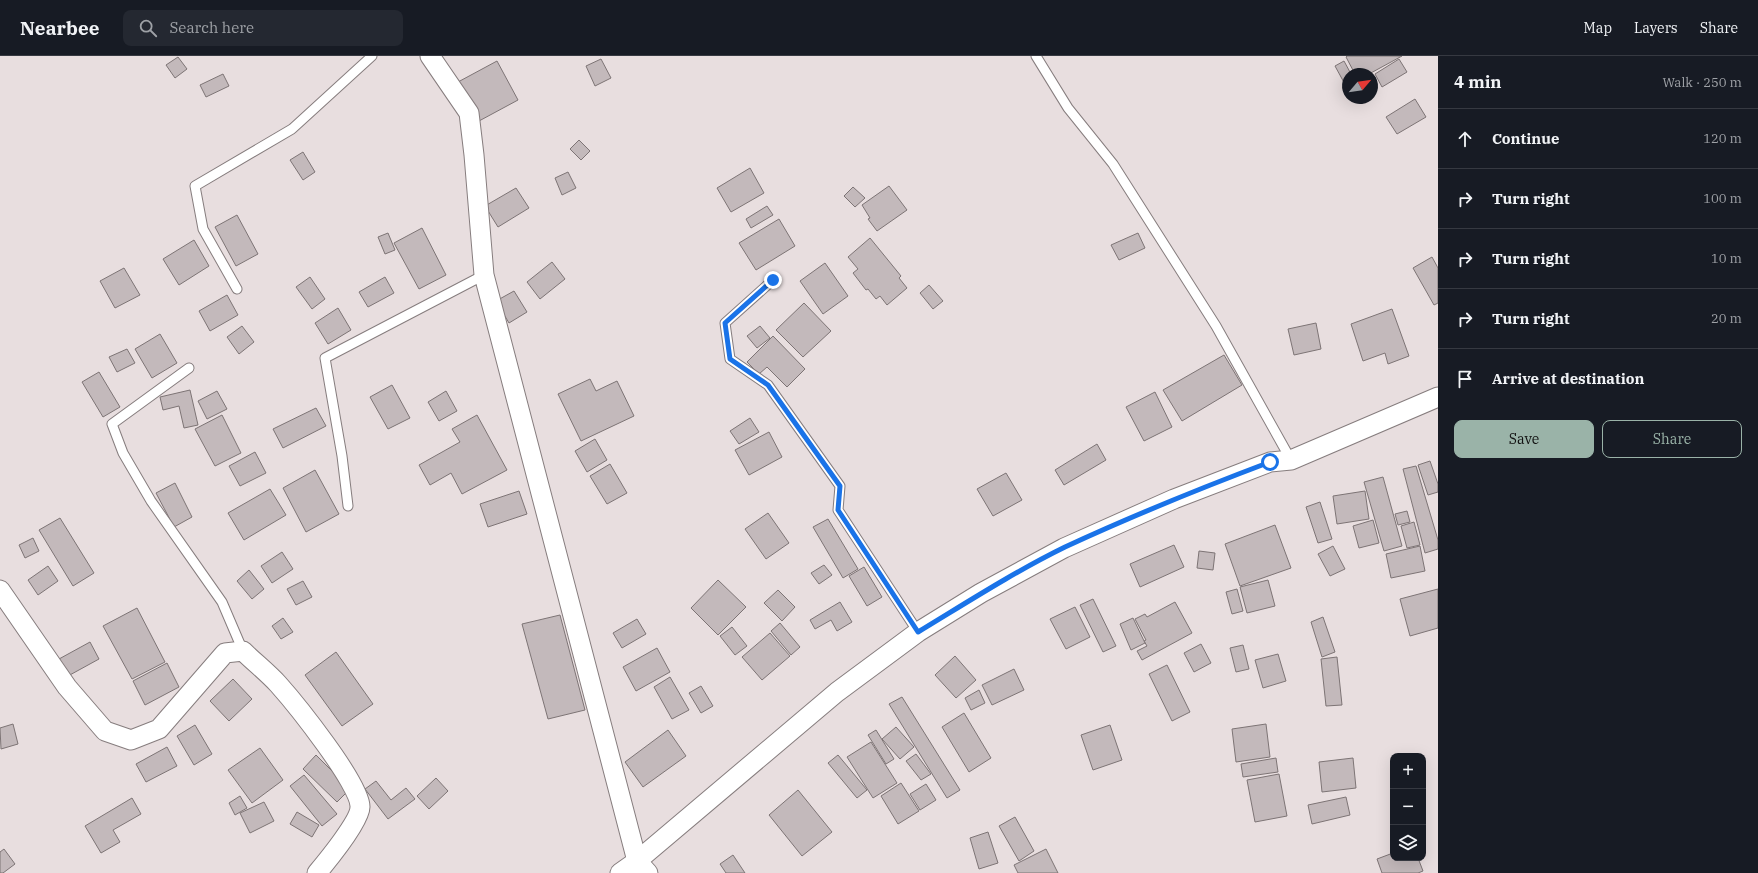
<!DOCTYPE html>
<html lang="en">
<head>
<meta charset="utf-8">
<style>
  body { margin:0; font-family:"IBM Plex Serif",serif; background:#242831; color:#f1f3f6 }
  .controls { position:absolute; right:12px; bottom:12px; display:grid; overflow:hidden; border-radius:8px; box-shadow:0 4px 16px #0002 }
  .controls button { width:36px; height:36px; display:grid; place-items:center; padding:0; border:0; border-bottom:1px solid #363941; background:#171b24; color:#f1f3f6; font:20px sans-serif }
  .compass { position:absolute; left:1342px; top:12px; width:36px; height:36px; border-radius:50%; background:#171b24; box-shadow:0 4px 16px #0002; rotate:61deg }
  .stop { position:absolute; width:12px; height:12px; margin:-9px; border:3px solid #1a73e8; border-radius:50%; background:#fff }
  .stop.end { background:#1a73e8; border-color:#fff; box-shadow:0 1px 4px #0008 }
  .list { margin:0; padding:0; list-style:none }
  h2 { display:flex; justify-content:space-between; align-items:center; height:52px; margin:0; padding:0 16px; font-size:17px }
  h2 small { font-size:13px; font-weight:400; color:#9ea1a6 }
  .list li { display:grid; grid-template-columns:26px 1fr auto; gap:12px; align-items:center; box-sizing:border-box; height:60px; padding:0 16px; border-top:1px solid #363941 }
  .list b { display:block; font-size:15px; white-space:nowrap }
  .list em { font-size:13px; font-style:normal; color:#9ea1a6 }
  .actions { display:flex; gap:8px; padding:12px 16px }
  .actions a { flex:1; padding:9px 0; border:1px solid #9ab3a8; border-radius:8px; text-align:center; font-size:14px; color:#9ab3a8 }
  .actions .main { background:#9ab3a8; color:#111 }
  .icon { flex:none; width:22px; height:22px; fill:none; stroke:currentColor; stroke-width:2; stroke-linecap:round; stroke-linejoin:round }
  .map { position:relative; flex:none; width:1438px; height:817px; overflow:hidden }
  header { display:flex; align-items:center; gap:24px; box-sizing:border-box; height:56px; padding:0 20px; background:#171b24; border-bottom:1px solid #363941 }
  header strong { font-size:19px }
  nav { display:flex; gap:22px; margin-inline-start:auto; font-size:14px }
  .search { width:280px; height:36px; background:#242831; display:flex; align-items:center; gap:10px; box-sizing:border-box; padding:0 14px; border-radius:8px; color:#9ea1a6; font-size:15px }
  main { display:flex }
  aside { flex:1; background:#171b24 }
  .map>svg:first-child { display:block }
  .building { fill:#c3b9bb; stroke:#7d7475 }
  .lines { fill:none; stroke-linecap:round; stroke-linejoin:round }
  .service-casing { stroke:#867d7e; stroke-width:11 }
  .minor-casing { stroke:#867d7e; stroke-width:21 }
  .service { stroke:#fff; stroke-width:9 }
  .minor { stroke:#fff; stroke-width:19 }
  .route { stroke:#1a73e8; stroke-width:5 }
</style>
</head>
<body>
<header>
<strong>Nearbee</strong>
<div class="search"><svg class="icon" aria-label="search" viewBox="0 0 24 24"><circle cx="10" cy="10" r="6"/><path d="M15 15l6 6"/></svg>Search here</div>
<nav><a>Map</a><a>Layers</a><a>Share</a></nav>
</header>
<main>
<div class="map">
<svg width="1438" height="817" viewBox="0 0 1438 817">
  <rect width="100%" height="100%" fill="#e8dedf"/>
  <g class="building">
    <path d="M1347,0H1402L1369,18H1355L1346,1Z"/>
    <path d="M178,1L187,13L175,22L166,9Z"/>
    <path d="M601,3L611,22L595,30L586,10Z"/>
    <path d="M1399,3L1407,16L1382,31L1375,18Z"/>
    <path d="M497,5L518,44L479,65L458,26Z"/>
    <path d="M1344,5L1351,18H1348L1347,32L1335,10Z"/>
    <path d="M223,18L229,30L206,41L200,29Z"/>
    <path d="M1415,43L1426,61L1397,78L1386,61Z"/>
    <path d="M579,84L590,95L581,104L570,93Z"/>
    <path d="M303,96L315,116L303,124L290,104Z"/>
    <path d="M750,112L764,137L731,156L717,132Z"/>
    <path d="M568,116L576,132L562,139L555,122Z"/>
    <path d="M889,130L907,154L877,175L868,163L870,162L862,149Z"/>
    <path d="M853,131L865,142L855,151L844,140Z"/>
    <path d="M516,132L529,152L498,171L485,150Z"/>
    <path d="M767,150L773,159L751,172L746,163Z"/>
    <path d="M237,159L258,198L236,210L215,171Z"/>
    <path d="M779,163L795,190L756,214L739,187Z"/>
    <path d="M422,172L446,219L419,233L394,187Z"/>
    <path d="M388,177L395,194L385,198L378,181Z"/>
    <path d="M1138,177L1145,192L1119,204L1111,189Z"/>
    <path d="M870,182L901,220L899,222L907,232L887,249L880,240L876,243L868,233L866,234L853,217L858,213L848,201Z"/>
    <path d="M194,184L209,210L179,229L163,203Z"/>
    <path d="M1432,201L1438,212V247L1434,249L1413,212Z"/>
    <path d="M552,206L565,223L540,243L527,226Z"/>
    <path d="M825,207L848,240L823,258L800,225Z"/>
    <path d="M124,212L140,239L115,252L100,225Z"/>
    <path d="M310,221L325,243L312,253L296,231Z"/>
    <path d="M385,221L394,237L368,251L359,236Z"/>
    <path d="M929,229L943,245L933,253L920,237Z"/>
    <path d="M514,235L527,256L509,267L496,245Z"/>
    <path d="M227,239L238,259L210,275L199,255Z"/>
    <path d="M804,247L831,275L803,301L776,274Z"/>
    <path d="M338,252L351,274L328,288L315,267Z"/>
    <path d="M1392,253L1409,300L1388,308L1385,297L1363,305L1351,268Z"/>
    <path d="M1316,267L1321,293L1294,299L1288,273Z"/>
    <path d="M242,270L254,286L239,298L227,281Z"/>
    <path d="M760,270L770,282L757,292L747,280Z"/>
    <path d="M160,278L177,307L152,322L135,293Z"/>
    <path d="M773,280L805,313L787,331L767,311L759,318L747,306Z"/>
    <path d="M127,293L135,307L117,316L109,301Z"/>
    <path d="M1224,299L1242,329L1182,365L1163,334Z"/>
    <path d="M99,316L120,351L103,361L82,326Z"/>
    <path d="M590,323L596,335L617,325L634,360L581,385L558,338Z"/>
    <path d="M392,329L410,362L388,373L370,341Z"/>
    <path d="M190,334L198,369L184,372L179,350L163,354L160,341Z"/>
    <path d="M217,335L227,353L207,363L198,345Z"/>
    <path d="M446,335L457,355L439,365L428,346Z"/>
    <path d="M1155,336L1172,371L1144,385L1126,351Z"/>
    <path d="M316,352L326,370L283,392L273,373Z"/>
    <path d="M222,359L241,397L215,410L195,373Z"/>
    <path d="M477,359L507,414L462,438L451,417L430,429L419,409L460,386L452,373Z"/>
    <path d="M750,362L759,376L739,388L730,375Z"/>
    <path d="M769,376L782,401L749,419L735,394Z"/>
    <path d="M595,383L607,404L587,416L575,395Z"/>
    <path d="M1097,388L1106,404L1064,429L1055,414Z"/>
    <path d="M255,396L266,417L240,430L229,410Z"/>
    <path d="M1430,405L1438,428V436L1428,439L1418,409Z"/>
    <path d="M610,408L627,437L607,448L590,420Z"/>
    <path d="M1416,410L1438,484V493L1425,497L1403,413Z"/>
    <path d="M315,414L339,458L306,476L283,432Z"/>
    <path d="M1006,417L1022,444L993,460L977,433Z"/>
    <path d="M1383,421L1402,490L1384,495L1364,426Z"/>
    <path d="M175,427L192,461L174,471L156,437Z"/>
    <path d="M270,433L286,459L244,484L228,457Z"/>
    <path d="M519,435L527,458L488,471L480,448Z"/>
    <path d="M1365,435L1369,463L1337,468L1333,440Z"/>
    <path d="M1320,446L1332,483L1318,487L1306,451Z"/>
    <path d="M1407,455L1410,466L1398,469L1395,458Z"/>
    <path d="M768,457L789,487L766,503L745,473Z"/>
    <path d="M60,462L94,517L73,530L39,474Z"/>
    <path d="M828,463L858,513L843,522L813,471Z"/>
    <path d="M1373,464L1379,487L1359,492L1353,470Z"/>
    <path d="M1414,466L1420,489L1407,492L1401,470Z"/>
    <path d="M1275,469L1291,512L1240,530L1225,488Z"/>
    <path d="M33,482L39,495L25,502L19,489Z"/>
    <path d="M1174,489L1184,511L1140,531L1130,508Z"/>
    <path d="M1333,490L1345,513L1330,520L1318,498Z"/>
    <path d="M1420,490L1425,515L1391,522L1386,498Z"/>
    <path d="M1199,495L1215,497L1213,514L1197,512Z"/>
    <path d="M282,496L293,513L272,527L261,510Z"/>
    <path d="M824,509L832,519L819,528L811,517Z"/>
    <path d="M48,510L58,525L38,539L28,524Z"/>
    <path d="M864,511L882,541L867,550L849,520Z"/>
    <path d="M249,514L264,533L252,543L237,525Z"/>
    <path d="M718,524L746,551L718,579L691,552Z"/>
    <path d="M1268,524L1275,550L1247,557L1240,531Z"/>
    <path d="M303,525L312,541L296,549L287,533Z"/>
    <path d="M1237,533L1243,555L1232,558L1226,536Z"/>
    <path d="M1438,533V572L1410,580L1400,543Z"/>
    <path d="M778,534L795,551L782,565L764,547Z"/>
    <path d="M1093,543L1116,590L1103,596L1080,549Z"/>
    <path d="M840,546L852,566L837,575L831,564L815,573L810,564Z"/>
    <path d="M1175,546L1192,577L1142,604L1137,595L1147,590L1144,585L1146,584L1135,563L1145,558L1147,561Z"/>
    <path d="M1075,551L1090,581L1066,593L1050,563Z"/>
    <path d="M137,552L165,606L132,623L103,570Z"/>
    <path d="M560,559L585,654L548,663L522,568Z"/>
    <path d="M1323,561L1335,596L1322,601L1311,566Z"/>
    <path d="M283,562L293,576L281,583L272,570Z"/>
    <path d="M1133,562L1145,587L1131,594L1120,568Z"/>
    <path d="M637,563L646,578L622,592L613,577Z"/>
    <path d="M780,567L800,591L791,599L771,575Z"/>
    <path d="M732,571L747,590L735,599L720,580Z"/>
    <path d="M770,577L790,600L762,624L742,601Z"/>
    <path d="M90,586L99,603L68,620L59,603Z"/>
    <path d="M1201,588L1211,607L1194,616L1184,597Z"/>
    <path d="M1243,589L1249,613L1236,616L1230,592Z"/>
    <path d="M657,592L670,616L636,635L623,611Z"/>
    <path d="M336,596L373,648L342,670L305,619Z"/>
    <path d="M1278,598L1286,625L1263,632L1255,604Z"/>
    <path d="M955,600L976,624L956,642L935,619Z"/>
    <path d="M1337,601L1342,649L1326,650L1321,603Z"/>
    <path d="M167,607L179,631L145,649L133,625Z"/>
    <path d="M1167,609L1190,656L1172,665L1149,618Z"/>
    <path d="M1014,613L1024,634L992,649L982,629Z"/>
    <path d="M670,621L689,654L672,663L654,631Z"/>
    <path d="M233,623L252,643L229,665L210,645Z"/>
    <path d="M701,630L713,650L701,657L689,637Z"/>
    <path d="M979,634L985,647L971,654L965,642Z"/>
    <path d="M902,641L960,734L947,742L889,648Z"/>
    <path d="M964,657L991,702L969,716L942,671Z"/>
    <path d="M13,668L18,688L1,693L0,672Z"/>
    <path d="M1266,668L1270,701L1236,706L1232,673Z"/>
    <path d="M195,669L212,698L194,709L177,680Z"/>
    <path d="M1110,669L1122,704L1093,714L1081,679Z"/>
    <path d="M896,671L914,691L900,703L882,683Z"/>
    <path d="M668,674L686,700L643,731L625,706Z"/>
    <path d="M876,674L894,703L886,708L868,679Z"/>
    <path d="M871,686L897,727L873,742L847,701Z"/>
    <path d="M167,691L177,710L146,726L136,708Z"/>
    <path d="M260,692L283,724L252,747L228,714Z"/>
    <path d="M916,698L931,718L921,724L906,705Z"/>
    <path d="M316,699L350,733L337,746L303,713Z"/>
    <path d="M838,699L867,734L857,742L828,707Z"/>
    <path d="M1276,702L1278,716L1243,721L1241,708Z"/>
    <path d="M1353,702L1356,732L1322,736L1319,706Z"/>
    <path d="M1279,718L1287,760L1255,766L1247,724Z"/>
    <path d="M304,719L337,758L322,770L290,730Z"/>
    <path d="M436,722L448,735L429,753L417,740Z"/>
    <path d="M376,725L391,744L406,732L415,743L388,763L365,733Z"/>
    <path d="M901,727L919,755L898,768L881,740Z"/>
    <path d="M926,728L936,744L920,754L910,738Z"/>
    <path d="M798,734L832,776L802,800L769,759Z"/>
    <path d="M240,740L247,752L235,759L229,747Z"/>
    <path d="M1346,741L1350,759L1312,768L1308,749Z"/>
    <path d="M132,742L141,758L113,774L120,786L101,797L85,770Z"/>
    <path d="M264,746L274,765L250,777L240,757Z"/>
    <path d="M297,756L319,769L312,781L290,768Z"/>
    <path d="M1015,761L1034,795L1019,805L999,770Z"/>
    <path d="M988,776L998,807L979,813L970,782Z"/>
    <path d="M4,793L15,808L3,817H0V796Z"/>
    <path d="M1046,793L1058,817H1018L1014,809Z"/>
    <path d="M1393,797V802H1418L1423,815L1418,817H1382L1377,803Z"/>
    <path d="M733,799L745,817H726L720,808Z"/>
  </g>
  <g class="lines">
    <defs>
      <g id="service">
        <path d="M1036,0L1068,52L1113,108L1216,270L1291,404"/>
        <path d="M773,224L725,267L730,303L768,329L840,430L838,454L918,576"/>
        <path d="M237,233L203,173L195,130L292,73L372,0"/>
        <path d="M189,312L112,368L123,397L151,445L222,546L243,595"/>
        <path d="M348,450L342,400L325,302L484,219"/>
      </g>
      <g id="minor">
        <path d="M430,0L469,57L474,99L484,219L637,805L648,817"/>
        <path d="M0,534L67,631L105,675L131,684L159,673L225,597L243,595C254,606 267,616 278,628C295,647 361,729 360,751C360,765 327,805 317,817"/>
        <path d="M620,817L637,805L837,636L918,576L981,537L1064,492L1174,443L1270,406L1291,404L1438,341"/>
      </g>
    </defs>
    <use href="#service" class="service-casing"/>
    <use href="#minor" class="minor-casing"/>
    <use href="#service" class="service"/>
    <use href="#minor" class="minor"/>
  </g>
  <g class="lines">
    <path class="route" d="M773,224L725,267L730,303L768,329L840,430L838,454L918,576C966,547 1014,516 1065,491C1132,460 1201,432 1270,406"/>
  </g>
</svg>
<div class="controls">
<button>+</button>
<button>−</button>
<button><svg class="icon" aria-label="layers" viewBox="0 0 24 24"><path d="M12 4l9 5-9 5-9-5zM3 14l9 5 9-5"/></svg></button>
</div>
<svg class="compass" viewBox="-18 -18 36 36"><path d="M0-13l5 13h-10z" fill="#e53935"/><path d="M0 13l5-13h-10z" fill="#9ea1a6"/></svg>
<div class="stop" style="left:1270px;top:406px"></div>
<div class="stop end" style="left:773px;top:224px"></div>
</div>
<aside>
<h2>4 min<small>Walk · 250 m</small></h2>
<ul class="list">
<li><svg class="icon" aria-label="ahead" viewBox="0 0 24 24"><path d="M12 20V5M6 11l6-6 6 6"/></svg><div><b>Continue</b></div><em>120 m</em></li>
<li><svg class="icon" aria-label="right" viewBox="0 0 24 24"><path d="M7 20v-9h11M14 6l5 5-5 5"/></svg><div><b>Turn right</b></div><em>100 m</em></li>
<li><svg class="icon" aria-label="right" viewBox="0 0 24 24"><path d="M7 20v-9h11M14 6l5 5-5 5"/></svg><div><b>Turn right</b></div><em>10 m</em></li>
<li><svg class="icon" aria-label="right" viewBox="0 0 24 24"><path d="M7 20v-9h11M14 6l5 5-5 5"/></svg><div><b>Turn right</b></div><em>20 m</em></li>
<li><svg class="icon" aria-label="arrive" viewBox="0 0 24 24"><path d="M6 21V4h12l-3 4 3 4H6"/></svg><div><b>Arrive at destination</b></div></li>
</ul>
<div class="actions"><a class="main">Save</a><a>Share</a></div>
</aside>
</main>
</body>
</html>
